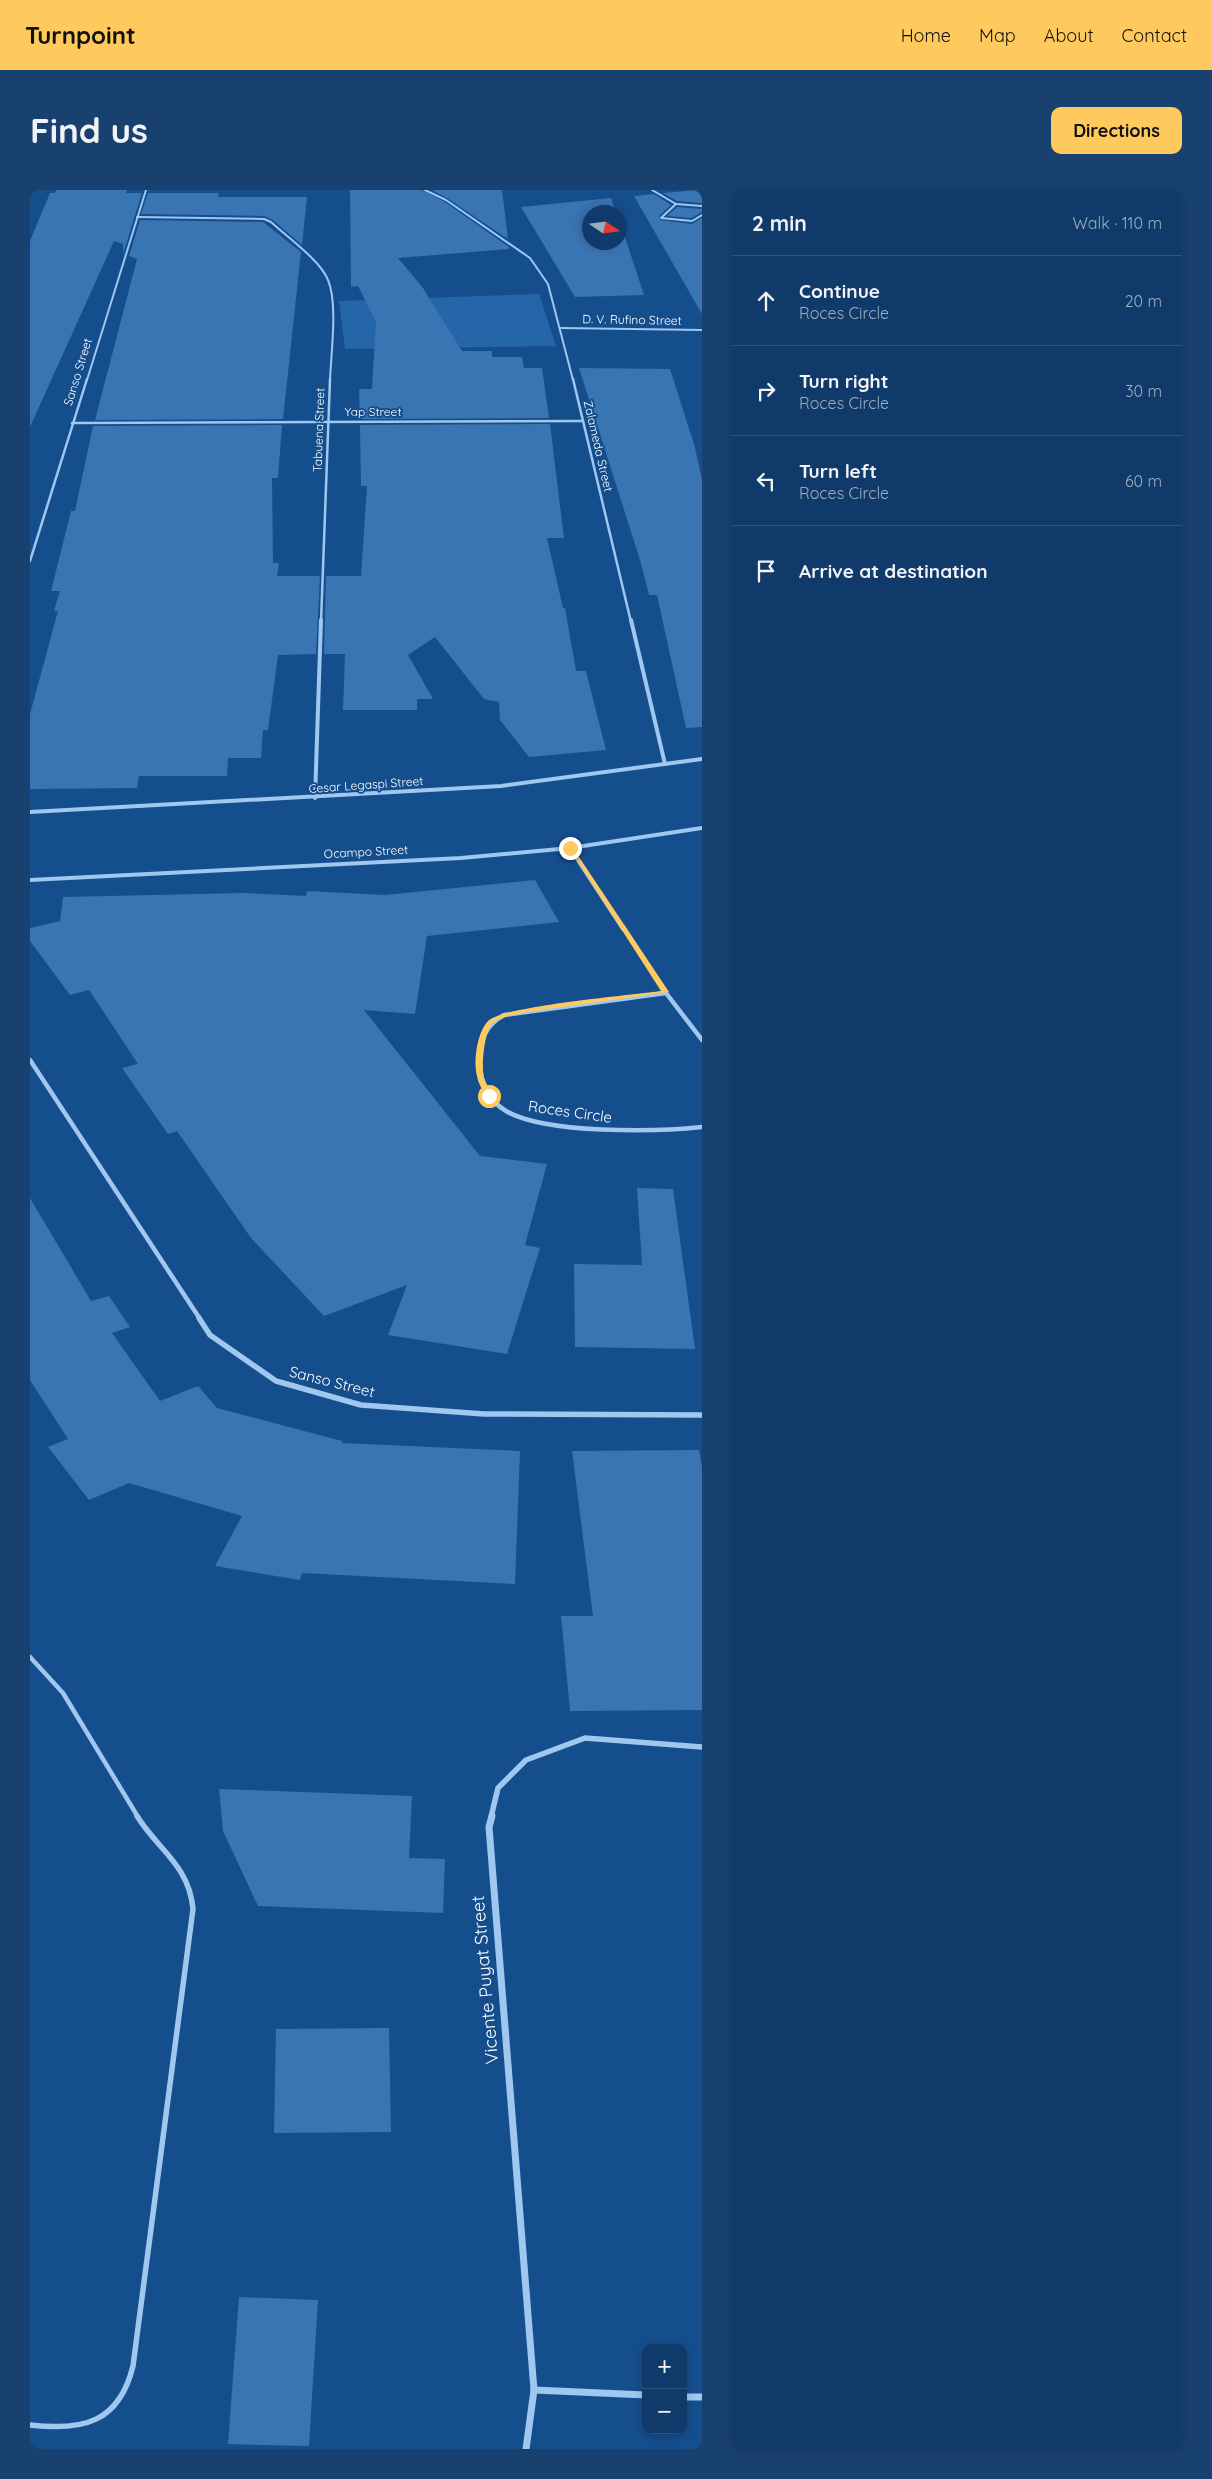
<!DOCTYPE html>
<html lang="en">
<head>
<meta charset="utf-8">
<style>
  body { margin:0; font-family:Quicksand,sans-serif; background:#19416f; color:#f1f3f6 }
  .controls { position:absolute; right:15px; bottom:15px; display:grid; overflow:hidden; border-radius:10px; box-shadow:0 2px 8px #0003 }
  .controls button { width:45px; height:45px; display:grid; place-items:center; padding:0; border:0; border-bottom:1px solid #30547d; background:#103a69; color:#f1f3f6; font:25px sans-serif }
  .compass { position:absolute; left:552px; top:15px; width:45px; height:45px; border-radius:50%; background:#103a69; box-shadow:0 2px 8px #0003; rotate:103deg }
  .stop { position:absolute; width:15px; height:15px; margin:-11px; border:4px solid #ffca5d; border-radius:50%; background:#fff }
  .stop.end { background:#ffca5d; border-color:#fff; box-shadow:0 1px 5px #0008 }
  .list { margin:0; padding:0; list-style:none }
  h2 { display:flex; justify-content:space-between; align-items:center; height:65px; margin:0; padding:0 20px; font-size:21px }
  h2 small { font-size:16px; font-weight:400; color:#9cadc0 }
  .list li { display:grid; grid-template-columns:32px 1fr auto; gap:15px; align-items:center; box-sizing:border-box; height:90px; padding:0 20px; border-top:1px solid #30547d }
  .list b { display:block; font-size:19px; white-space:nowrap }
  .list p { margin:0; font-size:16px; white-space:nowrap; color:#9cadc0 }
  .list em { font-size:16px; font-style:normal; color:#9cadc0 }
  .icon { flex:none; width:28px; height:28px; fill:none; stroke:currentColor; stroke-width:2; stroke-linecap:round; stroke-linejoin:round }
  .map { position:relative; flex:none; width:672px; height:2259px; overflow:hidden; border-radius:10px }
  header { display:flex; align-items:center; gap:30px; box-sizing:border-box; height:70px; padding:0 25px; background:#ffca5d; color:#111 }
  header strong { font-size:24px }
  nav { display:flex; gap:28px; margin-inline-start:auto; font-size:18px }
  .intro { display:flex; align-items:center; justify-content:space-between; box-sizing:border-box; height:120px; padding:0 30px }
  h1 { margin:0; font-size:35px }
  .button { padding:12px 22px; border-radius:10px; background:#ffca5d; color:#111; font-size:18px; font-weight:700 }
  main { display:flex; gap:30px; padding:0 30px }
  aside { flex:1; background:#103a69; border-radius:10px; box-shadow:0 2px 8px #0003 }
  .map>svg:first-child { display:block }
  .green { fill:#2566a9 }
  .building { fill:#3975b3 }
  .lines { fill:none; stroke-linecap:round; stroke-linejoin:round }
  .service-far1 { stroke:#9fc7f0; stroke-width:4.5 }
  .service { stroke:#9fc7f0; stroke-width:5.5 }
  .minor-far5 { stroke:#9fc7f0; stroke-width:2 }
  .minor-far4 { stroke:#9fc7f0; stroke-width:2.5 }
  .minor-far3 { stroke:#9fc7f0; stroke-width:4 }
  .minor-far2 { stroke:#9fc7f0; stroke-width:4.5 }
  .minor-far1 { stroke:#9fc7f0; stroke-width:5.5 }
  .minor { stroke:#9fc7f0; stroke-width:7 }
  .route { fill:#ffca5d }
  .labels { text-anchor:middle; stroke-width:4; stroke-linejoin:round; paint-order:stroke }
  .far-street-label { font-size:12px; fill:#fff; stroke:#154e8c }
  .street-label { font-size:15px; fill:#fff; stroke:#154e8c }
  .near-street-label { font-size:18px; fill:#fff; stroke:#154e8c }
</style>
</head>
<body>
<header>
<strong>Turnpoint</strong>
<nav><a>Home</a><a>Map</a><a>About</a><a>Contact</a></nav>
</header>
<div class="intro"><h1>Find us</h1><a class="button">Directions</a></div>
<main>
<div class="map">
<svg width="672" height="2259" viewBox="0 0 672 2259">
  <rect width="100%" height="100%" fill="#154e8c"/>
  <path class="green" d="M509,104L526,156L315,159L309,111Z"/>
  <g class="building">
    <path d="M26,0H97L96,3H112L93,64V54L84,51L0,237V51L20,3H25Z"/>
    <path d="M320,0H392L415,12L479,57V59L368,68L393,98L432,161H462V167H492L494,178H512L519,228L330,229L329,199H342L346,132L328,96L321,97Z"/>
    <path d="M402,0H472L478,49L417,8Z"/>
    <path d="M668,0H672V13L647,11L633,3Z"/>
    <path d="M118,3H189L188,7H277L272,55L243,30L234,26L111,24Z"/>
    <path d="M624,4L641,15L629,26L630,30L662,34L672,28V124L604,6Z"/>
    <path d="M581,8L586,22H560V52H590V32L614,105L545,107L491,17Z"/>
    <path d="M647,17L672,19V22L661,28L637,26Z"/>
    <path d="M110,30L233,32L271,62L253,229L65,230L107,69L99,66Z"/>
    <path d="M549,178L640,179L664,254L672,289V537L656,538L627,405H619L610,370Z"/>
    <path d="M520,234L534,348H517L533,418H535L546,481H556L576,560L499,567L470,530L469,512L454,509L405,447L378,465L403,509H387V520H313L315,464H294L296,386H331L337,296H331L330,235Z"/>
    <path d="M252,235L248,288H242L243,373H249L247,386H290L286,464L248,465L238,540H233L231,568H198L197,586H109L107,598L0,599V524L28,421H24L30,401H21L41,321H45L63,236Z"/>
    <path d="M505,690L529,732L397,746L385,824L334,820L450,966L517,974L495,1055L510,1058L477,1164L358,1145L377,1095L294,1126L221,1048L147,941L138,944L92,878L108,874L59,800L40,805L0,751V738L30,731L33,707L214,703L276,706L277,701L355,705Z"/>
    <path d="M607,998L643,999L665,1159L545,1157L544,1074L612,1075Z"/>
    <path d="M0,1008L61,1111L79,1106L100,1137L82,1143L130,1211L168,1196L187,1218L312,1251V1253L490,1261L485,1394L272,1383L270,1390L185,1376L212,1326L99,1293L59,1310L18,1257L38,1249L0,1190Z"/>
    <path d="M669,1260L672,1277V1520L540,1521L531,1426H563L542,1261Z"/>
    <path d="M189,1599L382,1606L379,1668L415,1669L413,1723L228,1716L193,1641Z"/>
    <path d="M359,1838L361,1942L244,1943L246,1839Z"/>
    <path d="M209,2107L288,2110L279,2256L198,2254Z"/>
  </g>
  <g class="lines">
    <path class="service-far1" d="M0,1467L33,1503L108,1627"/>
    <path class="service" d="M0,2235C53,2241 89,2233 103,2176L163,1719C159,1675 128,1660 107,1626"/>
    <g class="minor-far5">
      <path d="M395,0L416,10L500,68L518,94L543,190"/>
      <path d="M622,0L646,14L672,16"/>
      <path d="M0,3L2,0"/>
      <path d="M646,14L631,28L662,31L672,25"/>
      <path d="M107,27L234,29L241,32C257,47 290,70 298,90C308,113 301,164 300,190"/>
      <path d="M531,138L672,140"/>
      <path d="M57,190L116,0"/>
    </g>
    <g class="minor-far4">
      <path d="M543,189L601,432"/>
      <path d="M42,233L553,231"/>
      <path d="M0,371L57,189"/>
      <path d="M291,432L300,189"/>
    </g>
    <g class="minor-far3">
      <path d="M601,430L635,574"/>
      <path d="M285,608L291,430"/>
      <path d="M0,622L471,596L672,569"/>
      <path d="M540,658L593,739"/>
      <path d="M0,690L431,668L540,658L672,638"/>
    </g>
    <g class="minor-far2">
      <path d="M593,737L636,803L672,850"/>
      <path d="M636,803L474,825C454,836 450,851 450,873C450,892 459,911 476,921C515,944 626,942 672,937"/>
      <path d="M0,870L170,1129"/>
    </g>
    <g class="minor-far1">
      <path d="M169,1128L180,1145L246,1191L331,1215L454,1224L672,1225"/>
      <path d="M461,1627L468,1598L496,1570L555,1548L672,1557"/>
    </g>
    <g class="minor">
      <path d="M462,1626L459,1637L504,2200L496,2259"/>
      <path d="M504,2200L616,2205"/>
      <path d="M653,2207H672"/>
    </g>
  </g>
  <path class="route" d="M538,656L543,658L639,802L498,822C487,824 474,826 464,832C454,839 451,877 454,888C456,894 460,900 463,906L457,907C453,901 448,893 447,886C443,872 447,842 458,831C473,816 603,805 631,801Z"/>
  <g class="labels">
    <g class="far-street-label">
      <text transform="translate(602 130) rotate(1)" y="4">D. V. Rufino Street</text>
      <text transform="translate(48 182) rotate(-73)" y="4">Sanso Street</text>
      <text x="343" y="226">Yap Street</text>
      <text transform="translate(289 240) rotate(-88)" y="4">Tabuena Street</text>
      <text transform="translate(568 256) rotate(77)" y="4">Zalameda Street</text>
      <text transform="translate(336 595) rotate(-4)" y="4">Cesar Legaspi Street</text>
      <text transform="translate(336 662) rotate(-3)" y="4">Ocampo Street</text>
    </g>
    <g class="street-label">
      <text transform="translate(540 922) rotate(8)" y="5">Roces Circle</text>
      <text transform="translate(302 1192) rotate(14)" y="5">Sanso Street</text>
    </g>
    <g class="near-street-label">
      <text transform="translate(455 1790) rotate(-95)" y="6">Vicente Puyat Street</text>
    </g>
  </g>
</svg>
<div class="controls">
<button>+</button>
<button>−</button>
</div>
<svg class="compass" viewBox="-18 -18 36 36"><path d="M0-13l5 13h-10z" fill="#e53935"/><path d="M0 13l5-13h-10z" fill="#9cadc0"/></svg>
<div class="stop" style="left:459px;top:906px"></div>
<div class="stop end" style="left:540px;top:658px"></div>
</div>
<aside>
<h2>2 min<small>Walk · 110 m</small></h2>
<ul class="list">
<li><svg class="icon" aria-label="ahead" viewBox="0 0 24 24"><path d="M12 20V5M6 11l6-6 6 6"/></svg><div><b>Continue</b><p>Roces Circle</p></div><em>20 m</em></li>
<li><svg class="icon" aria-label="right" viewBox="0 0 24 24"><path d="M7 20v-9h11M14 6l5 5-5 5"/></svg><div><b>Turn right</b><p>Roces Circle</p></div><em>30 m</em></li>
<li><svg class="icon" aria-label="left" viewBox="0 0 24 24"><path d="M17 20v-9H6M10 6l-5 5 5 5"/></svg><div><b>Turn left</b><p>Roces Circle</p></div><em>60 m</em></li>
<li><svg class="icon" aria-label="arrive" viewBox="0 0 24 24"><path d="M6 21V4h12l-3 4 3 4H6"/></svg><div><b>Arrive at destination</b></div></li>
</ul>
</aside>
</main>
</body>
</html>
